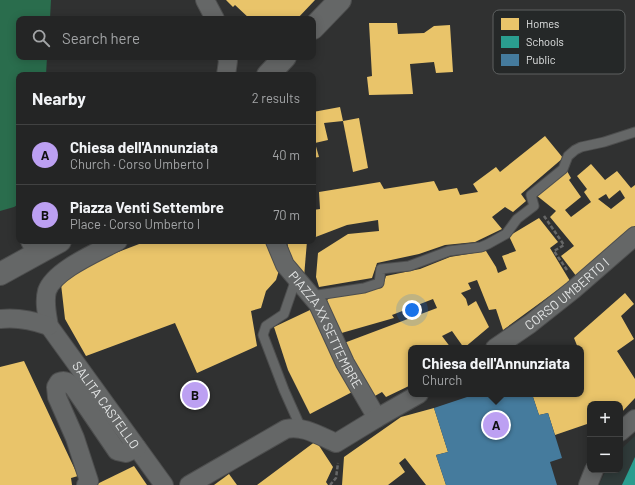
<!DOCTYPE html>
<html lang="en">
<head>
<meta charset="utf-8">
<style>
  body { margin:0; font-family:Barlow,sans-serif; background:#303132; color:#f1f3f6 }
  .controls { position:absolute; right:12px; bottom:12px; display:grid; overflow:hidden; border-radius:8px; box-shadow:0 2px 10px #0003 }
  .controls button { width:36px; height:36px; display:grid; place-items:center; padding:0; border:0; border-bottom:1px solid #414242; background:#242525; color:#f1f3f6; font:20px sans-serif }
  .you { position:absolute; left:412px; top:310px; width:14px; height:14px; margin:-10px; border:3px solid #fff; border-radius:50%; background:#1a73e8; box-shadow:0 0 0 6px #1a73e833 }
  .badge { display:grid; place-items:center; width:26px; height:26px; border-radius:50%; background:#bca0f2; color:#111; font-size:13px; font-weight:700 }
  .pin { position:absolute; translate:-50% -50%; border:2px solid #fff; box-shadow:0 1px 4px #0006 }
  .popup { position:absolute; left:408px; top:345px; width:176px; height:52px; box-sizing:border-box; display:grid; place-content:center; border-radius:8px; background:#242525; filter:drop-shadow(0 1px 3px #0005); font-size:13px; white-space:nowrap; color:#a3a5a7 }
  .popup b { font-size:15px; color:#f1f3f6 }
  .popup::after { content:''; position:absolute; left:50%; top:100%; margin-left:-8px; border:8px solid transparent; border-top-color:#242525 }
  .list { margin:0; padding:0; list-style:none }
  h2 { display:flex; justify-content:space-between; align-items:center; height:52px; margin:0; padding:0 16px; font-size:17px }
  h2 small { font-size:13px; font-weight:400; color:#a3a5a7 }
  .list li { display:grid; grid-template-columns:26px 1fr auto; gap:12px; align-items:center; box-sizing:border-box; height:60px; padding:0 16px; border-top:1px solid #414242 }
  .list b { display:block; font-size:15px; white-space:nowrap }
  .list p { margin:0; font-size:13px; white-space:nowrap; color:#a3a5a7 }
  .list em { font-size:13px; font-style:normal; color:#a3a5a7 }
  .icon { flex:none; width:22px; height:22px; fill:none; stroke:currentColor; stroke-width:2; stroke-linecap:round; stroke-linejoin:round }
  .map { position:relative; flex:none; width:635px; height:485px; overflow:hidden }
  .search { position:absolute; background:#242525; box-shadow:0 2px 10px #0003; left:16px; top:16px; width:300px; height:44px; display:flex; align-items:center; gap:10px; box-sizing:border-box; padding:0 14px; border-radius:8px; color:#a3a5a7; font-size:15px }
  .panel { position:absolute; background:#242525; box-shadow:0 2px 10px #0003; left:16px; top:72px; width:300px; height:172px; border-radius:8px }
  .map>svg:first-child { display:block }
  .built { fill:#303b3a }
  .forest { fill:#2a6d4d }
  .homes { fill:#e9c46a; fill-rule:evenodd }
  .schools { fill:#2a9d8f }
  .public { fill:#457b9d }
  .lines { fill:none; stroke-linecap:round; stroke-linejoin:round }
  .lane-casing { stroke:#4d4e4e; stroke-width:11 }
  .street-casing { stroke:#4d4e4e; stroke-width:20 }
  .secondary-casing { stroke:#4d4e4e; stroke-width:24 }
  .path { stroke:#666767; stroke-width:2.5; stroke-dasharray:4 2; stroke-linecap:butt }
  .lane { stroke:#656767; stroke-width:9 }
  .street { stroke:#656767; stroke-width:18 }
  .secondary { stroke:#656767; stroke-width:22 }
  .labels { text-anchor:middle; stroke-width:4; stroke-linejoin:round; paint-order:stroke }
  .street-label { font-size:13px; fill:#e3e5e5; stroke:#252828 }
  .key { fill:#252828; stroke:#5e6161; stroke-width:1 }
  .key-label { font-size:11px; fill:#e3e5e5 }
</style>
</head>
<body>
<div class="map">
<svg width="635" height="485" viewBox="0 0 635 485">
  <rect width="100%" height="100%" fill="#303131"/>
  <path class="built" d="M635,436V485H599L606,470H620V450Z"/>
  <path class="forest" d="M0,0H51L50,19H19V57H47L46,75H19V204L14,207L0,211Z"/>
  <g class="homes">
    <path d="M226,0H315L297,19H250L235,5L233,7Z"/>
    <path d="M369,23H397L398,34L424,33L434,26L450,25L453,72L436,73L434,62L410,64L413,94L369,95L367,77L372,76Z"/>
    <path d="M340,107L343,121L324,123L328,140L315,143L319,157L313,158V112Z"/>
    <path d="M359,118L368,168L353,172L343,121Z"/>
    <path d="M545,136L563,158L521,194L526,201L513,212L505,207L492,217L502,229L475,242L445,245L419,254L377,263L372,278L319,287L316,277L318,253L348,234L379,231L378,220L347,225L313,238V210L320,209L319,192L380,182L384,189L434,181L439,191L457,188L460,195L478,192L473,184L496,167L500,172Z"/>
    <path d="M591,164L605,180L617,171L631,188L635,185V226L577,277L561,256L574,246L550,217L556,211L536,195L567,171L571,178L569,180L581,197L565,210L571,217L591,202L584,192L587,189L577,176ZM620,190L625,198L611,209L598,199L606,194L609,199Z"/>
    <path d="M539,218L558,242L550,248L570,281L503,330L496,309L489,310L477,280L468,283L471,289L461,293L466,299L468,306L476,301L489,327L464,348L452,331L442,336L451,348H411V385L386,397L382,392L373,397L344,343L437,308L433,299L392,315L394,318L338,334L327,300L331,297L382,288L386,276L420,269L450,257L486,251L496,267L498,273L507,269L502,256L516,251L509,236Z"/>
    <path d="M147,241H270L281,264L276,280L266,291L261,308L251,311L257,346L197,373L175,323L86,356L65,319L61,284L79,267Z"/>
    <path d="M287,241H307L304,277L291,263Z"/>
    <path d="M625,293L634,304L621,316L634,339L617,351L635,379V398L620,414V404H590V423L555,435L548,413L539,415L532,394H581V358L583,357L581,353V348H578L574,338Z"/>
    <path d="M310,310L356,390L310,414L288,370L274,327Z"/>
    <path d="M24,361L78,476L71,478L72,485H0V367Z"/>
    <path d="M434,408L448,452L436,455L446,485H426L405,458L399,463L405,472L388,485H342L344,457L401,417Z"/>
    <path d="M316,441L333,467L326,482L328,485H257Z"/>
    <path d="M134,466L147,485H95Z"/>
    <path d="M229,474L237,485H214Z"/>
  </g>
  <path class="schools" d="M635,457V485H622Z"/>
  <path class="public" d="M476,394H532L539,415L548,413L562,458L550,462L557,485H446L436,455L448,452L434,408Z"/>
  <g class="lines">
    <defs>
      <g id="lane">
        <path d="M296,279L284,314L266,326L263,335L284,390L301,428"/>
        <path d="M311,296L364,288L379,283L381,269L409,266L449,251L481,247L488,244L506,234L517,219L534,206L531,195L563,169L568,156L575,150L581,147L604,142L635,132"/>
      </g>
      <g id="street">
        <path d="M205,0L215,19"/>
        <path d="M226,75L228,61L227,57"/>
        <path d="M30,241L37,254"/>
        <path id="s1" d="M118,241C98,252 54,270 47,291C44,302 47,314 49,326L164,485"/>
        <path id="s2" d="M275,241L285,265L318,304L345,363L377,418"/>
        <path d="M0,319C17,317 32,320 49,326"/>
        <path id="s3" d="M495,348L530,324L573,290L635,236"/>
        <path d="M620,432L635,419"/>
        <path d="M86,485L89,481L75,438L57,397L56,387L59,382C66,379 69,383 74,388L117,451L126,453L137,448"/>
        <path d="M189,485L286,429C303,425 320,436 336,443L377,418L419,394"/>
        <path d="M588,485L594,470"/>
      </g>
      <g id="secondary">
        <path d="M313,28L340,0"/>
        <path d="M268,75L285,57"/>
        <path d="M0,274L60,241"/>
      </g>
    </defs>
    <use href="#lane" class="lane-casing"/>
    <use href="#street" class="street-casing"/>
    <use href="#secondary" class="secondary-casing"/>
    <g class="path">
      <path d="M544,216L564,245L554,251L567,270"/>
      <path d="M330,485L336,478L338,463"/>
    </g>
    <use href="#lane" class="lane"/>
    <use href="#street" class="street"/>
    <use href="#secondary" class="secondary"/>
  </g>
  <g class="labels">
    <g class="street-label">
      <text dy="5" stroke="none"><textPath href="#s3" startOffset="90">CORSO UMBERTO I</textPath></text>
      <text dy="5" stroke="none"><textPath href="#s2" startOffset="103">PIAZZA XX SETTEMBRE</textPath></text>
      <text dy="5" stroke="none"><textPath href="#s1" startOffset="221">SALITA CASTELLO</textPath></text>
    </g>
  </g>
  <rect x="493" y="10" width="132" height="64" rx="6" class="key"/>
  <rect x="501" y="18" width="18" height="12" fill="#e9c46a"/>
  <rect x="501" y="36" width="18" height="12" fill="#2a9d8f"/>
  <rect x="501" y="54" width="18" height="12" fill="#457b9d"/>
  <g class="key-label">
    <text x="526" y="28">Homes</text>
    <text x="526" y="46">Schools</text>
    <text x="526" y="64">Public</text>
  </g>
</svg>
<div class="controls">
<button>+</button>
<button>−</button>
</div>
<div class="you"></div>
<div class="pin badge" style="left:496px;top:425px">A</div>
<div class="popup"><b>Chiesa dell'Annunziata</b>Church</div>
<div class="pin badge" style="left:195px;top:395px">B</div>
<div class="search"><svg class="icon" aria-label="search" viewBox="0 0 24 24"><circle cx="10" cy="10" r="6"/><path d="M15 15l6 6"/></svg>Search here</div>
<section class="panel">
<h2>Nearby<small>2 results</small></h2>
<ul class="list">
<li><span class="badge">A</span><div><b>Chiesa dell'Annunziata</b><p>Church · Corso Umberto I</p></div><em>40 m</em></li>
<li><span class="badge">B</span><div><b>Piazza Venti Settembre</b><p>Place · Corso Umberto I</p></div><em>70 m</em></li>
</ul>
</section>
</div>
</body>
</html>
